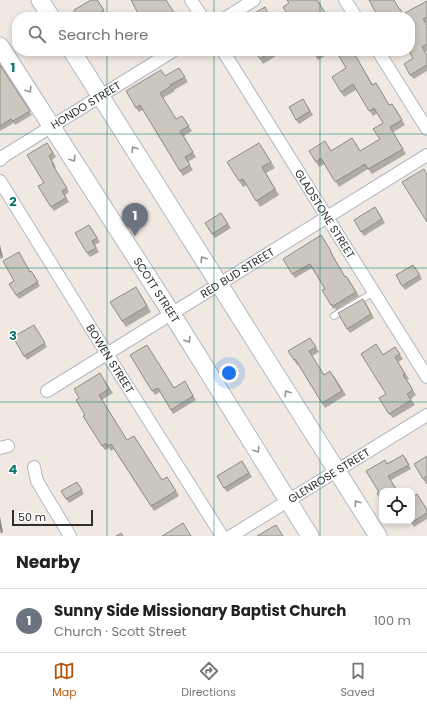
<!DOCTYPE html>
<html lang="en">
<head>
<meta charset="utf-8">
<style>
  body { margin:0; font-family:Poppins,sans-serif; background:#f2f2f2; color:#222 }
  .controls { position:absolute; right:12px; bottom:12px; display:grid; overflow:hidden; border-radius:8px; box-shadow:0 2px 6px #0003 }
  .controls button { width:36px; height:36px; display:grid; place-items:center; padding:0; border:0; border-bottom:1px solid #e0e0e0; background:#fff; color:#222; font:20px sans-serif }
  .scale { position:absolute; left:12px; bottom:10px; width:81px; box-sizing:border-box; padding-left:4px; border:2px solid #2e2e2e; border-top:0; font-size:11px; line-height:14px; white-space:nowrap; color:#2e2e2e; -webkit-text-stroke:3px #fff; paint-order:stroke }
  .you { position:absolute; left:229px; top:373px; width:14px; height:14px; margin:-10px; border:3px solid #fff; border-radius:50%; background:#1a73e8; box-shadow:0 0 0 6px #1a73e833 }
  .badge { display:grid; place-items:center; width:26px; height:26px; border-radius:50%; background:#b45309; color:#fff; font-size:13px; font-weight:700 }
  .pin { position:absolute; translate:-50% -33px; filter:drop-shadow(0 1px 2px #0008) }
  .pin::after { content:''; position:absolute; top:21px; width:14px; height:12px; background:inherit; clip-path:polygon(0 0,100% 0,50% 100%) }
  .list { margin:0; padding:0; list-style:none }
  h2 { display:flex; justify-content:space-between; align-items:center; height:52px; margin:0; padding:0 16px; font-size:17px }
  h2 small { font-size:13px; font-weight:400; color:#767676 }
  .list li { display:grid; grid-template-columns:26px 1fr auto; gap:12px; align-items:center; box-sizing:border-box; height:64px; padding:0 16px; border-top:1px solid #e0e0e0 }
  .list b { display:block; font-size:15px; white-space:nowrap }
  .list p { margin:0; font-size:13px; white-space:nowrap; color:#767676 }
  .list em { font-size:13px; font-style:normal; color:#767676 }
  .icon { flex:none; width:22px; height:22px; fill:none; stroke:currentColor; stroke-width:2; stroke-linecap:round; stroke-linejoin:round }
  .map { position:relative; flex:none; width:427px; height:536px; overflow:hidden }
  .search { position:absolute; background:#fff; box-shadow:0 2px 6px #0003; left:12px; right:12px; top:12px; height:44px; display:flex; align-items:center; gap:10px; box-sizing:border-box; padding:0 14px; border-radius:16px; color:#767676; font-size:15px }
  .sheet { height:116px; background:#fff }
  nav { display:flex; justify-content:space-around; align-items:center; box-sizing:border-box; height:56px; border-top:1px solid #e0e0e0; background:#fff; font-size:11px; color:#767676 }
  nav a { display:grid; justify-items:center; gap:2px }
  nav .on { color:#b45309 }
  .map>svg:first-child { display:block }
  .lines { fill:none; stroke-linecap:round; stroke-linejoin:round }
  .lane-casing { stroke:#b4b7c1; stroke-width:8 }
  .street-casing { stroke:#b4b7c1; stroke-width:14 }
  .secondary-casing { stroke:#b4b7c1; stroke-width:19 }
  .lane { stroke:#fff; stroke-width:6 }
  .street { stroke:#fff; stroke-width:12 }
  .secondary { stroke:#fff; stroke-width:17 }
  .wall { fill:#afaba4 }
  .shaded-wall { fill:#8e8b86 }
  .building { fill:#cbc7bf; stroke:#8e8b86 }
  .oneway { stroke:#969696 }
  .grid { fill:none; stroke:#0f766e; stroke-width:1; stroke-opacity:0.55 }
  .labels { text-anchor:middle; stroke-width:3; stroke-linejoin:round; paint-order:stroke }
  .street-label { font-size:11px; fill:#2e2e2e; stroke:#fff }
  .grid-label { font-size:13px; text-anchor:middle; font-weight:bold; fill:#0f766e; stroke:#fff; stroke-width:3; stroke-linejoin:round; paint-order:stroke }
</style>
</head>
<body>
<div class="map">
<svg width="427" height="536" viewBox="0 0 427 536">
  <rect width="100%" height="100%" fill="#efe9e1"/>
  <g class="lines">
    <defs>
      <path id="lane" d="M334,316L374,292"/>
      <g id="street">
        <path d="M191,0L202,17"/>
        <path d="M345,0L356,17"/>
        <path d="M227,17L254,0"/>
        <path id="s1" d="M223,51L427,377"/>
        <path d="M378,51L427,129"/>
        <path id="s2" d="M0,160L4,156L173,51"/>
        <path id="s3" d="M0,181L107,354L222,536"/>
        <path id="s4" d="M47,391L427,155"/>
        <path d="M0,448L8,446"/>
        <path d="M34,467L37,481L70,536"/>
        <path id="s5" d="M231,536L427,415"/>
      </g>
      <g id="secondary">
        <path d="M40,0L51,17"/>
        <path id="s6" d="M0,46L172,314L310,536"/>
        <path d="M72,51L378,536"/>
      </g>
    </defs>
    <use href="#lane" class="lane-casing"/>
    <use href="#street" class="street-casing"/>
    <use href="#secondary" class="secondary-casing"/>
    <use href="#lane" class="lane"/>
    <use href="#street" class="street"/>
    <use href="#secondary" class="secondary"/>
  </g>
  <g class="wall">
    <path d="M98,0L106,14L102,17H78Z"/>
    <path d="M369,0H394L400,10L404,14L427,1V23H426L427,25V51L425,52L427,55V71L414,79L410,75L413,58L410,17Z"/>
    <path d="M255,51H284L263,64Z"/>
    <path d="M312,51H334L318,60Z"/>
    <path d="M336,51H353L373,85L376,83L389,105L396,109L405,125L393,132L406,154L372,174L368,169L339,187L325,164L319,167L316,162L331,150L356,143L360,151L380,139L383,123L378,113L373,116L356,90L344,97L341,92L346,68Z"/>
    <path d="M0,64L32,115L15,125L14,123L0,131Z"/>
    <path d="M179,68L188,82L174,90L175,91L163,98L176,119L182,116L192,131L184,136L196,157L188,162L193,170L183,176L143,110L139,112L136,108Z"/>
    <path d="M303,99L313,115L299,124L296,120Z"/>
    <path d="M50,147L56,157L52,160L56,167L55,168L69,192L65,195L69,202L54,211L51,207L44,183Z"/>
    <path d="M263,149L275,168L266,173L279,195L260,207L247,185L243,187L239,181Z"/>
    <path d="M378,211L385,223L364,236L361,232Z"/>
    <path d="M221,213L231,228L215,238L212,234Z"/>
    <path d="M92,229L100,242L95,245L99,252L90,257L87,253Z"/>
    <path d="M324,239L333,255H332L345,276L349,280L359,296L336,310L335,308L333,309L331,305L325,289L312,268L295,278L292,274Z"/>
    <path d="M0,245L3,258L0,259Z"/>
    <path d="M19,252L30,272L34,275L40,286L19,299L16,295Z"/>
    <path d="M413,265L422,279L405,290L402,286Z"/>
    <path d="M140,293L151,312L126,327L122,321Z"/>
    <path d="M366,303L374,318L350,333L347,329Z"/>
    <path d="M34,325L47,347L27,360L24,356Z"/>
    <path d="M313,342L319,352L312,356L324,375L334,376L346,395L325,408L298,364L297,365L294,360Z"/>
    <path d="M395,347L403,359L398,362L409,379L407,380L416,395L411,399L415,405L393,418L389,414L386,394L383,354Z"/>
    <path d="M130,355L174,387L187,385L196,400L173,414L160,392L155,395Z"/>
    <path d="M100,373L113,393L102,400L127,440L162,480L170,481L179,496L154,511L114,449L111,451L109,448L105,450L102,446L85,415Z"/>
    <path d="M427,456V484H426L423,479Z"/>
    <path d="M406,458L411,469L391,480L398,491H382L379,492L387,463Z"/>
    <path d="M242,461L252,477L227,492L224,488Z"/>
    <path d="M79,486L84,494L69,503L66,499Z"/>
    <path d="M417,494L427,509V519L414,527L410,521Z"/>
    <path d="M0,517L3,533H0Z"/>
  </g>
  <g class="shaded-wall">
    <path d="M0,245L3,258L0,254Z"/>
    <path d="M0,517L3,533L0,529Z"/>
  </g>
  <g class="building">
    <path d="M91,0H97L104,10L93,17H78L74,10Z"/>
    <path d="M131,0H166L177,17H142L140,14L139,15Z"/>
    <path d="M287,0H317L328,17H289L283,7L289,3Z"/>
    <path d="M369,0H394L400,10V9L403,14L427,1V17L423,19L427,25V44L422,47L427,55V65L410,75L404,64L413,58L409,51H410V17H378Z"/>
    <path d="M265,7L270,17H248Z"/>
    <path d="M255,51H272L260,59Z"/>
    <path d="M312,51H322L315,55Z"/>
    <path d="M336,51H353L372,85L376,83L389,105L392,104L402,120L390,127L403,149L368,169L365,164L335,182L321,158L316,162L309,151L325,141L331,151L352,138L360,151L380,139L373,129L383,123L374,108L369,111L353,84L341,92L332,77L346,68Z"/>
    <path d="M0,65L30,111L13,121L11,119L0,126Z"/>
    <path d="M179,68L185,77L170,85L171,86L160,93L176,119L182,116L189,126L180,131L193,152L185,157L190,165L180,171L140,105L136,108L126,91L161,70L165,76Z"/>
    <path d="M303,99L310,111L296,120L289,107Z"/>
    <path d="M47,143L53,153L49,156L53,163L52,164L67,188L62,191L66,198L51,207L38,186L44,183L27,155Z"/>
    <path d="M259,143L271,162L262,167L275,189L256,201L243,179L239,181L227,162Z"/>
    <path d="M424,169L427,175V222L402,182Z"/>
    <path d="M375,207L382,219L361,232L354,220Z"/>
    <path d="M221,213L228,224L212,234L205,223Z"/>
    <path d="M89,225L97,238L92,241L96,248L87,253L75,233Z"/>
    <path d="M321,235L331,251H330L345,277L346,276L356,292L333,306L332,304L331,305L322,290L325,289L310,264L292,274L283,259Z"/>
    <path d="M19,252L30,272L31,271L38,282L16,295L9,284L14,281L3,261Z"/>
    <path d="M413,265L420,275L402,286L396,275Z"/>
    <path d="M136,287L147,306L122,321L110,302Z"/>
    <path d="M363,299L371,314L347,329L338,313Z"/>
    <path d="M34,325L45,343L24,356L13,337Z"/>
    <path d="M310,338L316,347L309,351L324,375L330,371L342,391L322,403L295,359L294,360L288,351Z"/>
    <path d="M376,344L383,355L395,347L400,354L395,357L405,374L403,375L413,390L407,394L411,400L389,414L379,398L386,394L361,354Z"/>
    <path d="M147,345L174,388L185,381L193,396L171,410L158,388L152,391L130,355Z"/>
    <path d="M100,373L109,389L99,395L127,440L134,436L162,480L167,477L176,491L151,506L111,444L108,446L106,443L102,446L83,416L85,415L76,400L79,398L74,389Z"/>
    <path d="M403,455L409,465L388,476L397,491H382V502L377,493L379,492L366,471L385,460L387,464Z"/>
    <path d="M427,456V476L423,479L414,464Z"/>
    <path d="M242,461L249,473L224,488L217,476Z"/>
    <path d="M77,482L82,490L66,499L61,491Z"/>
    <path d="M417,494L427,510V513L411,523L410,521H412V497Z"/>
    <path d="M183,523L191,536H162Z"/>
    <path d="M276,525L283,536H257Z"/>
    <path d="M121,533L123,536H116Z"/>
  </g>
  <defs><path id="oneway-chevron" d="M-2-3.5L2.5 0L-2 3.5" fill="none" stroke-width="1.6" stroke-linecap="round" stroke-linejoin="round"/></defs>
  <g class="oneway">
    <use href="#oneway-chevron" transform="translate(29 90) rotate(57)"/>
    <use href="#oneway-chevron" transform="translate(134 149) rotate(-122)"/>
    <use href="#oneway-chevron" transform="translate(73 159) rotate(57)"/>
    <use href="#oneway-chevron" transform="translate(203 259) rotate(-122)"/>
    <use href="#oneway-chevron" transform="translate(188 340) rotate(58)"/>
    <use href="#oneway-chevron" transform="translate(287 393) rotate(-122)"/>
    <use href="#oneway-chevron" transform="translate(257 450) rotate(58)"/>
    <use href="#oneway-chevron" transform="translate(357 503) rotate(-123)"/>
  </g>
  <path class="grid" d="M107,0V17M214,0V17M320,0V17M107,51V536M214,51V536M320,51V536M0,134H427M0,268H427M0,402H427"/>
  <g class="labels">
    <g class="street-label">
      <text dy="4" stroke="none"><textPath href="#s2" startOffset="102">HONDO STREET</textPath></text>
      <text dy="4" stroke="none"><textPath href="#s1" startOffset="192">GLADSTONE STREET</textPath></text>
      <text dy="4" stroke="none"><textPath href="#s4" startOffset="224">RED BUD STREET</textPath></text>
      <text dy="4" stroke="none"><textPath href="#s6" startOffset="290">SCOTT STREET</textPath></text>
      <text dy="4" stroke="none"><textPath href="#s3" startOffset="209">BOWEN STREET</textPath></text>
      <text dy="4" stroke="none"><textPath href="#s5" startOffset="115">GLENROSE STREET</textPath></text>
    </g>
  </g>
  <g class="grid-label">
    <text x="13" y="72">1</text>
    <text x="13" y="206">2</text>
    <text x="13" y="340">3</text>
    <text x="13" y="474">4</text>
  </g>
</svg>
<div class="controls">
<button><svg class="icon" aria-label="locate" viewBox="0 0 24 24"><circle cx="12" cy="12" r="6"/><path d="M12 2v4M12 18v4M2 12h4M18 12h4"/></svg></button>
</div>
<div class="scale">50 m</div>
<div class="you"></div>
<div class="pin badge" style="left:135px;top:236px;background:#6b7280">1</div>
<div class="search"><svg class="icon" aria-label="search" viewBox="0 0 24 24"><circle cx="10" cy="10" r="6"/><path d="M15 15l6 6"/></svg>Search here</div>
</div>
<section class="sheet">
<h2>Nearby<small></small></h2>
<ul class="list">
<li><span class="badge" style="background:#6b7280">1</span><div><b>Sunny Side Missionary Baptist Church</b><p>Church · Scott Street</p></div><em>100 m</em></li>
</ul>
</section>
<nav>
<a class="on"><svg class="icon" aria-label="map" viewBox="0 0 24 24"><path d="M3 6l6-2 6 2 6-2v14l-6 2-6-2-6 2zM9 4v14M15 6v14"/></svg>Map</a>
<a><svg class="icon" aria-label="directions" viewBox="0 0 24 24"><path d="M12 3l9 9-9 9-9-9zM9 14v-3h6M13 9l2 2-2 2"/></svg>Directions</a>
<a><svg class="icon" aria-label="saved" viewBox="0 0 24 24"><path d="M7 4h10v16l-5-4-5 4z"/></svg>Saved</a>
</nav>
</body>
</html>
